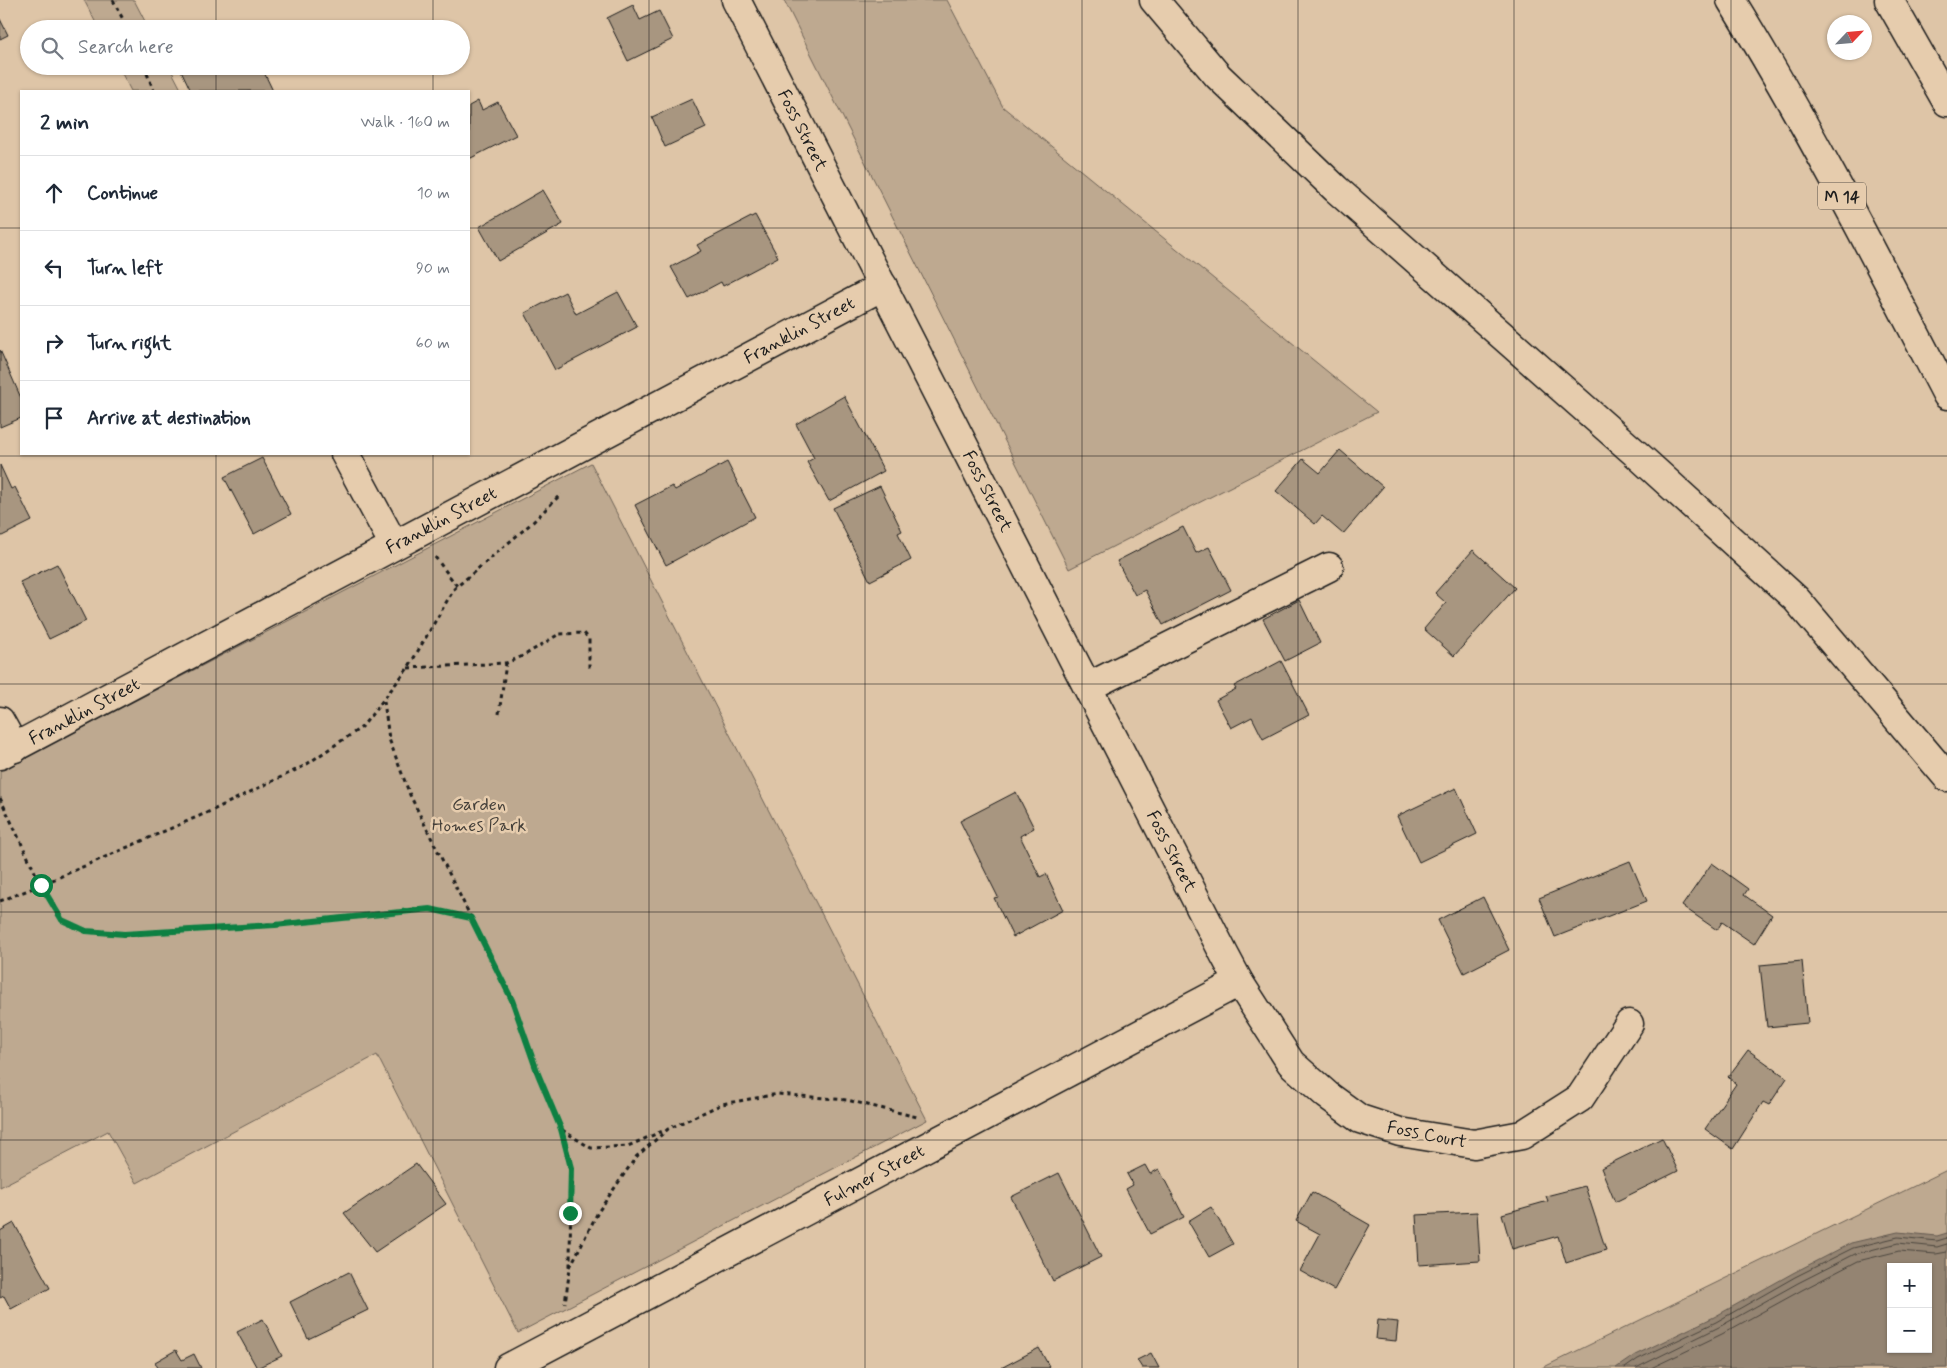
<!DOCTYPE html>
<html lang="en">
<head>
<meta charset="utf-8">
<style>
  body { margin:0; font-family:Mynerve,sans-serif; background:#f6f6f7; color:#1f2937 }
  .controls { position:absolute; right:15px; bottom:15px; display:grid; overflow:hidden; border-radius:0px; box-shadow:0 1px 4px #0004 }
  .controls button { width:45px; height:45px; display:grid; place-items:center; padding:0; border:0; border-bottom:1px solid #e0e1e3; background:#fff; color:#1f2937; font:25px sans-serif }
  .compass { position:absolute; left:1827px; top:15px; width:45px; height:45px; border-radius:50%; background:#fff; box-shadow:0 1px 4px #0004; rotate:64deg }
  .stop { position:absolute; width:15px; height:15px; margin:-11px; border:4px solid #0b8043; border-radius:50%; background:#fff }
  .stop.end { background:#0b8043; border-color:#fff; box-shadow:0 1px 5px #0008 }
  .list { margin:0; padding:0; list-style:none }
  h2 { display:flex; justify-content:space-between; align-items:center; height:65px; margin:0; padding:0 20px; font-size:21px }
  h2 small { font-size:16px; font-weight:400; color:#747a83 }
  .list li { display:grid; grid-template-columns:32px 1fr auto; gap:15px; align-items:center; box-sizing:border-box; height:75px; padding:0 20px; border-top:1px solid #e0e1e3 }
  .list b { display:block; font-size:19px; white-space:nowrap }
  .list em { font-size:16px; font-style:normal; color:#747a83 }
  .icon { flex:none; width:28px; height:28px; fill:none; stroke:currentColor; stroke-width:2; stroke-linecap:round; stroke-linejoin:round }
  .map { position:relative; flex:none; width:1947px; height:1368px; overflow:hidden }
  .search { position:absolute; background:#fff; box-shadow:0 1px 4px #0004; left:20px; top:20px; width:450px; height:55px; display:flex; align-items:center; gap:12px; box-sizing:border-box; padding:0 18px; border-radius:28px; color:#747a83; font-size:19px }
  .panel { position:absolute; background:#fff; box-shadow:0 1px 4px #0004; left:20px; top:90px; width:450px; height:365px; border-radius:0px }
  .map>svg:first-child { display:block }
  .green { fill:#bea990; stroke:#6d6256; fill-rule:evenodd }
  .water { fill:#948472; stroke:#645a50; fill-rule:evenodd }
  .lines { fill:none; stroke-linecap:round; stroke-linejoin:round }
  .shore { stroke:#4c463e; stroke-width:1 }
  .building { fill:#a89680; stroke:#1c1c1c }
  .minor-casing { stroke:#1c1c1c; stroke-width:31 }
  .highway-casing { stroke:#1c1c1c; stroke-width:31 }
  .path { stroke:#1c1c1c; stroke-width:3; stroke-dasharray:4 4; stroke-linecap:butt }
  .minor { stroke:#e6ccad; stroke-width:28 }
  .highway { stroke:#e6ccad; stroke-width:28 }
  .route { stroke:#0b8043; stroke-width:6 }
  .grid { fill:none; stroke:#1c1c1c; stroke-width:1; stroke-opacity:0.55 }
  .labels { text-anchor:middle; stroke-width:5; stroke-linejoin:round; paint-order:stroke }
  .shield { fill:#e6ccad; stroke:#595148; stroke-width:1 }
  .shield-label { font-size:16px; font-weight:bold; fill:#1c1c1c }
  .street-label { font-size:18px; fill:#1c1c1c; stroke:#e6ccad }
  .park-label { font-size:18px; fill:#443f39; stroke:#e6ccad }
</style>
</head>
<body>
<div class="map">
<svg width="1947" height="1368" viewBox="0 0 1947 1368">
  <rect width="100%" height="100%" fill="#dec5a7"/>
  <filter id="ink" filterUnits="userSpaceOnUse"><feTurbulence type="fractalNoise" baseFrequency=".02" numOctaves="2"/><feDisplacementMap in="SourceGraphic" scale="10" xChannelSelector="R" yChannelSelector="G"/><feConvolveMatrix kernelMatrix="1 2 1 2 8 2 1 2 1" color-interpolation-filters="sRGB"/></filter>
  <g filter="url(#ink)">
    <g class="green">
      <path d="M84,0H134L149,29H99Z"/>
      <path d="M784,0H947L1003,107L1377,412L1069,569Z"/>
      <path d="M118,66H169L182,91H131Z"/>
      <path d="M591,463L927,1120L518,1333L377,1055L137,1183L108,1131L0,1187V771Z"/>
      <path d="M1947,1170V1368H1542ZM1891,1267H1928V1349H1891Z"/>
    </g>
    <path class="water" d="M1898,1232L1937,1236L1947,1233V1368H1616L1635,1355L1714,1317L1793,1273L1851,1243ZM1891,1267H1928V1349H1891Z"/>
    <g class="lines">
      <g class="shore">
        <path d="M1625,1368L1638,1359L1716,1322L1795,1277L1853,1248L1898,1237L1937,1241L1947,1238"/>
        <path d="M1636,1368L1719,1327L1798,1283L1855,1254L1898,1243L1937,1247L1947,1244"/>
        <path d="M1651,1368L1722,1334L1802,1290L1858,1261L1899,1251L1936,1254L1947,1252"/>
      </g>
    </g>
    <g class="building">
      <path d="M633,5L640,20L659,11L673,39L628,61L607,18Z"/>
      <path d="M0,19L8,35L0,39Z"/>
      <path d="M179,66H219L222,71L231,66H261L273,91H191Z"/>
      <path d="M692,99L706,128L665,147L652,117Z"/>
      <path d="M478,101L482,110L498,102L516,135L469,159V106Z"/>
      <path d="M543,190L563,224L498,261L479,227Z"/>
      <path d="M755,215L778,257L723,286L721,282L689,299L671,267L701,251L697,245Z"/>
      <path d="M565,292L576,314L618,292L637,327L555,370L525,313Z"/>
      <path d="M0,350L21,398V418L0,427Z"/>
      <path d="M844,396L884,471L829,501L807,462L814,458L796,424Z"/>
      <path d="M1340,450L1383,487L1343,534L1322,516L1315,524L1276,491L1303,459L1320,473Z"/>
      <path d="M262,458L291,514L254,534L224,477Z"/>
      <path d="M727,462L755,517L666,565L635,505L672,486L675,490Z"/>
      <path d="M0,465L11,489L15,487L32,521L0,537Z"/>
      <path d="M880,486L902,531L898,533L911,560L870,581L833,508Z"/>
      <path d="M1183,527L1196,553L1209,547L1231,590L1163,625L1145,590L1135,595L1117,561Z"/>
      <path d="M1473,550L1515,588L1454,656L1424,629L1446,603L1435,593Z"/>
      <path d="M57,564L86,621L49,639L20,582Z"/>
      <path d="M1299,600L1320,643L1285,661L1263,619Z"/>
      <path d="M1281,661L1309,715L1263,739L1252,717L1231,728L1216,700L1236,689L1234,686Z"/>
      <path d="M1456,788L1477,834L1419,862L1397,816Z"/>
      <path d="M1016,792L1034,828L1020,836L1040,877L1046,874L1063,910L1013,937L994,898L998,897L960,821Z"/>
      <path d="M1630,861L1647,901L1555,937L1539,898Z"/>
      <path d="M1712,863L1748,889L1744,895L1772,915L1754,944L1722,922L1717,930L1682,906Z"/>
      <path d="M1483,897L1509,950L1464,973L1438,920Z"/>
      <path d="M1802,961L1808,1023L1767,1027L1760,965Z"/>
      <path d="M1748,1050L1787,1078L1769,1105L1763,1102L1733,1149L1705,1129L1736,1084L1728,1077Z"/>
      <path d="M1662,1138L1678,1171L1615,1202L1601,1168Z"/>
      <path d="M416,1164L446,1204L375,1252L344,1213Z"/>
      <path d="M1145,1165L1150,1174L1159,1169L1184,1217L1150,1234L1126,1189L1133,1185L1127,1174Z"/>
      <path d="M1059,1173L1101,1257L1053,1281L1011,1197Z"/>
      <path d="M1585,1186L1606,1250L1566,1263L1558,1236L1512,1249L1502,1214L1548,1201L1546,1196Z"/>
      <path d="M1312,1192L1370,1225L1334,1290L1300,1271L1320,1234L1296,1221Z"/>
      <path d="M1211,1207L1233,1244L1209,1257L1188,1221Z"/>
      <path d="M1477,1212L1480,1261L1419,1265L1416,1215Z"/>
      <path d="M14,1223L50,1288L11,1309L4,1296L0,1298V1231Z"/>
      <path d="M349,1272L368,1310L308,1339L290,1302Z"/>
      <path d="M263,1319L282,1356L257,1368L237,1332Z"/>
      <path d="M1378,1320L1398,1322L1396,1341L1376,1339Z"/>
      <path d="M1039,1348L1050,1368H1001Z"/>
      <path d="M176,1350L182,1360L194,1354L201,1368H158L155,1362Z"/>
      <path d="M1151,1353L1159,1368H1142L1137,1360Z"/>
    </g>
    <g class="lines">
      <defs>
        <g id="minor">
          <path d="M736,0L1224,954L1239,982L1291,1063L1327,1095L1360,1119L1400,1132L1474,1144L1522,1135L1580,1098L1629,1024"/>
          <path d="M345,454L394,545"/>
          <path d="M1088,687L1329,567"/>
          <path d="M0,721L15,748"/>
          <path d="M0,755L883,286"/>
          <path d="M508,1368L1239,982"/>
        </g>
        <g id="highway">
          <path d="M1154,0L1218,76L1336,189L1642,459L1796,599L1947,777"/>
          <path d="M1731,0C1810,128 1878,262 1947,395"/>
          <path d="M1889,0L1947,102"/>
        </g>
      </defs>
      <use href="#minor" class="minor-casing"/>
      <use href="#highway" class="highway-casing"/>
      <g class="path">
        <path d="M113,0L128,29"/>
        <path d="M144,66L154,91"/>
        <path d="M435,557L457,586"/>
        <path d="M408,668L506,663L523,656L559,634L584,633L589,639V670"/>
        <path d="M384,701L389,739L410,795L512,1000L538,1074L561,1129L571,1168L570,1268L565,1303"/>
        <path d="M499,714L506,663"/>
        <path d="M0,798L41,885L62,920L86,931L125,934L275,925L430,909L471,918"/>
        <path d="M0,901L41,885L213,810L304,766L362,727L408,668L454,589L533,522L561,494"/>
        <path d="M562,1130L591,1148L628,1146L665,1130"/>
        <path d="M570,1267L598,1212L636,1157L668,1129L722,1104L778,1094L847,1100L917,1117"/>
      </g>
      <use href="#minor" class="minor"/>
      <use href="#highway" class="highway"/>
    </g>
  </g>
  <g class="lines" filter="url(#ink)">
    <path class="route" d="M41,885L62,920L86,931L124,934L275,925L430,909L471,918L512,1000L538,1074L561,1129L571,1168L570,1213"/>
  </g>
  <path class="grid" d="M216,0V29M433,0V29M649,0V1368M865,0V1368M1082,0V1368M1298,0V1368M1514,0V1368M1731,0V1368M216,66V91M433,66V91M0,228H21M469,228H1947M216,454V1368M433,454V1368M0,456H1947M0,684H1947M0,912H1947M0,1140H1947"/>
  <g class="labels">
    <rect class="shield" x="1818" y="182.5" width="48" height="27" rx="4"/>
    <g class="shield-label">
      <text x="1842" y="202">M 14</text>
    </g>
    <g class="street-label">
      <text transform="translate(803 130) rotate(63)" y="6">Foss Street</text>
      <text transform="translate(799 330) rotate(-28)" y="6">Franklin Street</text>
      <text transform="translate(988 491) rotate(63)" y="6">Foss Street</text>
      <text transform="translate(441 520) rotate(-28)" y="6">Franklin Street</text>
      <text transform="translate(84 711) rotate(-28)" y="6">Franklin Street</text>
      <text transform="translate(1172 851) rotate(63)" y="6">Foss Street</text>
      <text transform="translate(1427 1134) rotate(11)" y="6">Foss Court</text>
      <text transform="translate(874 1175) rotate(-28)" y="6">Fulmer Street</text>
    </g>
    <g class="park-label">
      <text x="479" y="810">Garden<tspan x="479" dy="21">Homes Park</tspan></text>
    </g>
  </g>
</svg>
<div class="controls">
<button>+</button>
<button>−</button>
</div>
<svg class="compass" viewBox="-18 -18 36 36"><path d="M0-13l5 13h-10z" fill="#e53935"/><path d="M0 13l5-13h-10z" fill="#747a83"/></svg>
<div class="stop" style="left:41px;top:885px"></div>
<div class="stop end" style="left:570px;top:1213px"></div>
<div class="search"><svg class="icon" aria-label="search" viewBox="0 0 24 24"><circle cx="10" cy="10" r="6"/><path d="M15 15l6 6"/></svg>Search here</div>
<section class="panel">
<h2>2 min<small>Walk · 160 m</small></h2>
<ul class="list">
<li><svg class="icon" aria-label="ahead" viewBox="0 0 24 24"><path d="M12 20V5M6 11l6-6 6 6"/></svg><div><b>Continue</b></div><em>10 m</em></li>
<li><svg class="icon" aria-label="left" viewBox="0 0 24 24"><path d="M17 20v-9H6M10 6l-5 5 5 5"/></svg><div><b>Turn left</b></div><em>90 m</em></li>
<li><svg class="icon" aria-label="right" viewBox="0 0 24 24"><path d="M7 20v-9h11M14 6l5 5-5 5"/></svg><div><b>Turn right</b></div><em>60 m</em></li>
<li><svg class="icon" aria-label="arrive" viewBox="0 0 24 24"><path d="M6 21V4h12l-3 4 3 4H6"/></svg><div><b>Arrive at destination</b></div></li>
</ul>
</section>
</div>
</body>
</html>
